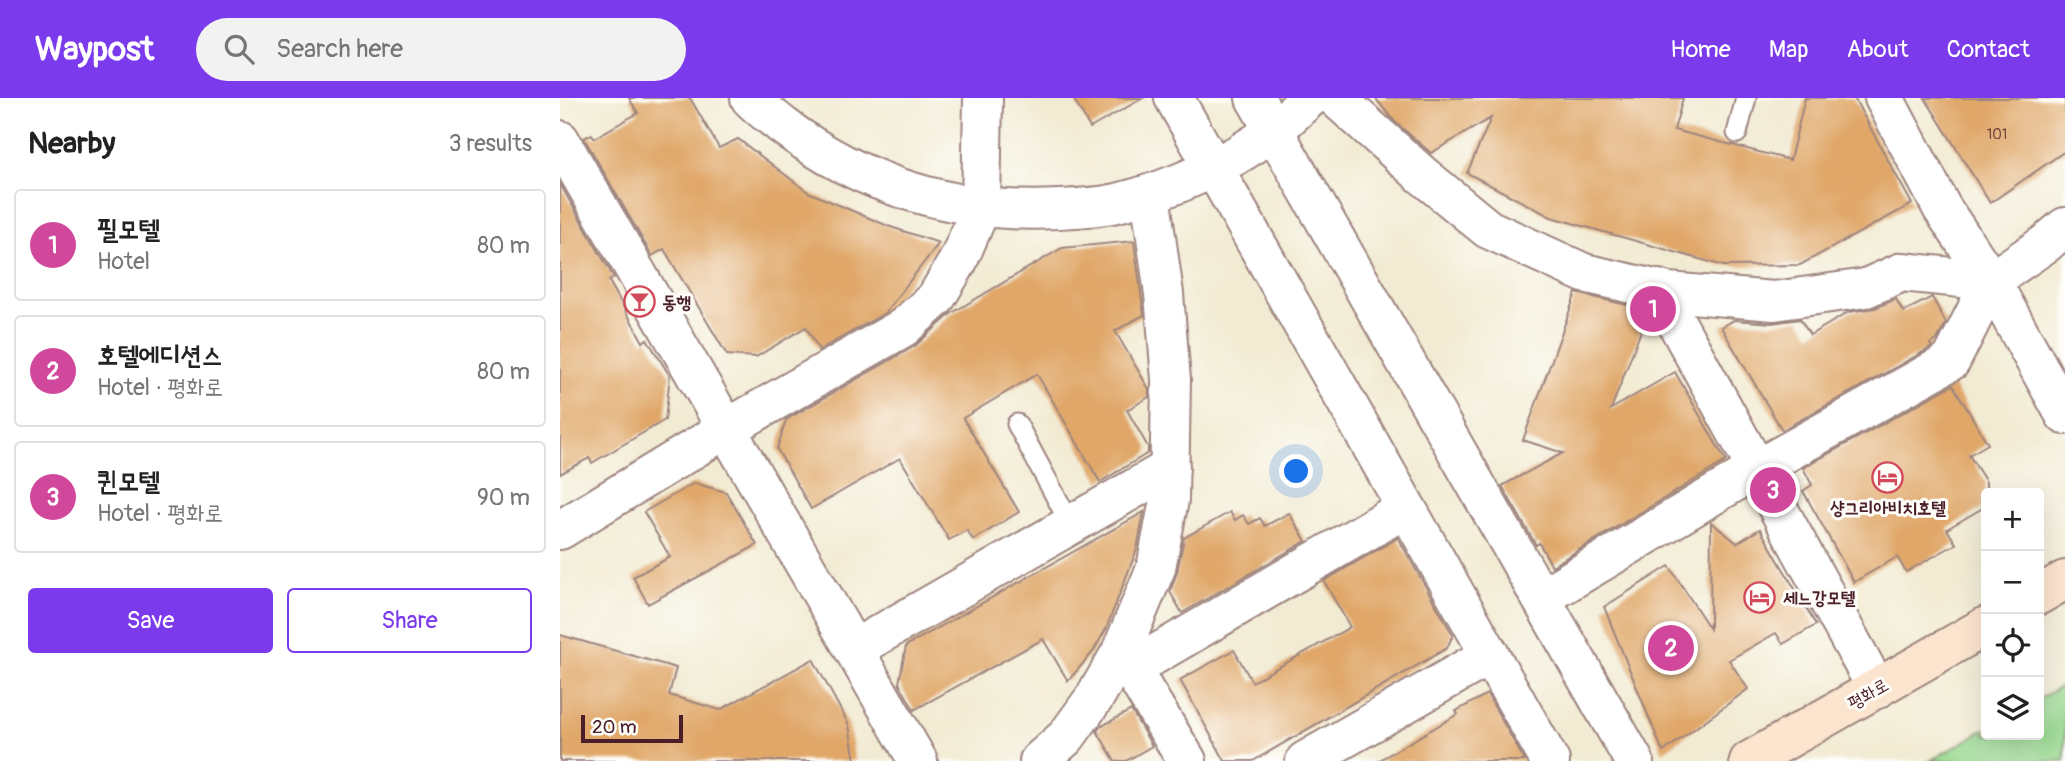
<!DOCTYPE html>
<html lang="en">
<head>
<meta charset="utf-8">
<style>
  body { margin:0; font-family:Pangolin,"Poor Story",sans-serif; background:#f2f2f2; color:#222 }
  .controls { position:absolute; right:21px; bottom:21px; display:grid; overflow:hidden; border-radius:7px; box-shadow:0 7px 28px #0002 }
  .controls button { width:63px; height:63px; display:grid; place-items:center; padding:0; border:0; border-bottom:2px solid #e0e0e0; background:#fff; color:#222; font:35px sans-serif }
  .scale { position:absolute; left:21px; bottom:18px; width:102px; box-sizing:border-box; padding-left:7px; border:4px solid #4a1f2b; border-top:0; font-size:19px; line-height:24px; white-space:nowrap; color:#4a1f2b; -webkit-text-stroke:5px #fdfcf7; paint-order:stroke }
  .you { position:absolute; left:737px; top:374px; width:24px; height:24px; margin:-18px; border:5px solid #fff; border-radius:50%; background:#1a73e8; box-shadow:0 0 0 10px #1a73e833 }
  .badge { display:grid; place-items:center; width:46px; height:46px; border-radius:50%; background:#7c3aed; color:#fff; font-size:23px; font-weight:700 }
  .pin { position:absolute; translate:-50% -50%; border:4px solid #fff; box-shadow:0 2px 7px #0006 }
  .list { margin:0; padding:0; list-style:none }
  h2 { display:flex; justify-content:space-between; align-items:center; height:91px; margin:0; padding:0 28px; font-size:30px }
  h2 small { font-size:23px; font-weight:400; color:#767676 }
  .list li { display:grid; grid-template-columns:46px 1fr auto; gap:21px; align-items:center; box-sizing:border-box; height:112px; margin:0 14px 14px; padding:0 14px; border:2px solid #e0e0e0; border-radius:7px }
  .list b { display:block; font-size:26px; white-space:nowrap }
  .list p { margin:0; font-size:23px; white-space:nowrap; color:#767676 }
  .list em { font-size:23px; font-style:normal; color:#767676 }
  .actions { display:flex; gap:14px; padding:21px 28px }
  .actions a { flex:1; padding:16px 0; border:2px solid #7c3aed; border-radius:7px; text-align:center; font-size:24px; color:#7c3aed }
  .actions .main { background:#7c3aed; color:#fff }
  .icon { flex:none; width:38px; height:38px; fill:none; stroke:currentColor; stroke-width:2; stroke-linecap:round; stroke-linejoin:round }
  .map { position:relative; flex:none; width:1505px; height:663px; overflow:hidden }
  header { display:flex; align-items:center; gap:42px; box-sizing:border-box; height:98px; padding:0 35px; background:#7c3aed; color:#fff }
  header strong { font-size:33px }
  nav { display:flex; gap:38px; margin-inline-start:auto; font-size:24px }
  .search { width:490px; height:63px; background:#f2f2f2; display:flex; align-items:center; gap:18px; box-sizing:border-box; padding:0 24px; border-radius:38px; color:#767676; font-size:26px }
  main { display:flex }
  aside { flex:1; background:#fff }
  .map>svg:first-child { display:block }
  .green { fill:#97d88f; stroke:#707c5d; stroke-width:2 }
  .building { fill:#e0a769 }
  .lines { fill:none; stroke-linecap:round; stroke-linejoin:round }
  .lane-casing { stroke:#9e857f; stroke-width:23 }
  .street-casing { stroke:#9e857f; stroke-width:42 }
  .secondary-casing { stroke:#9e857f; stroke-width:42 }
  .lane { stroke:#fff; stroke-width:19 }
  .street { stroke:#fff; stroke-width:38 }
  .secondary { stroke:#fce5cf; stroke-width:38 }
  .labels { text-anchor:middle; stroke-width:6; stroke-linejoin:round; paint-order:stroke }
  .number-label { font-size:14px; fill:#70413a }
  .poi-label { font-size:18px; font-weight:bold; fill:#4a1f2b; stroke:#fdfcf7; text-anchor:start }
  .street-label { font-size:18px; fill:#4a1f2b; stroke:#fdfcf7 }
</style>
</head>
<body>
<header>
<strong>Waypost</strong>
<div class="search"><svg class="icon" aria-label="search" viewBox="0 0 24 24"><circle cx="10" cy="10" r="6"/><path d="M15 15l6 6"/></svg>Search here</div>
<nav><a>Home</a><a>Map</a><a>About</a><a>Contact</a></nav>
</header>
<main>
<aside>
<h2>Nearby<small>3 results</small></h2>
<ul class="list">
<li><span class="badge" style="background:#d1479c">1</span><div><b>필모텔</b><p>Hotel</p></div><em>80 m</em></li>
<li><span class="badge" style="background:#d1479c">2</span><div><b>호텔에디션스</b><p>Hotel · 평화로</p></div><em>80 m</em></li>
<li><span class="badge" style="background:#d1479c">3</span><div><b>퀸모텔</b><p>Hotel · 평화로</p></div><em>90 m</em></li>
</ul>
<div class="actions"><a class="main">Save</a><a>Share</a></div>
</aside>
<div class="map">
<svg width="1505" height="663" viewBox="0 0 1505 663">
  <rect width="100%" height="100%" fill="#fdfcf7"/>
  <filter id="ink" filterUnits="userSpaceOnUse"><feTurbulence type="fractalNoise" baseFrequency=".0143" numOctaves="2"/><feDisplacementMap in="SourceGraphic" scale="14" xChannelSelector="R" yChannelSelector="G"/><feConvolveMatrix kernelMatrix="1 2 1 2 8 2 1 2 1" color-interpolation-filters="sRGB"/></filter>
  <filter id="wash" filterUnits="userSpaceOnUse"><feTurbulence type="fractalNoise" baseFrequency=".00686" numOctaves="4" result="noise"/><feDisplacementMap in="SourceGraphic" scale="28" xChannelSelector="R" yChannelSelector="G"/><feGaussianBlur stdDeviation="1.57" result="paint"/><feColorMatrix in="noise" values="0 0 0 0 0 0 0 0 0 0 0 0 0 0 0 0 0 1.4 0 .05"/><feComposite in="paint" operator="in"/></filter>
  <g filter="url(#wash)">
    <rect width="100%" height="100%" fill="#f2ebd3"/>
    <path class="green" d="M1505,586V663H1370L1426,631V637H1479V601Z"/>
    <g id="blocks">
      <g class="building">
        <path d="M69,0H130L159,50L178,41L248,94L328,128L379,145L325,215L259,252L246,229L196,259L167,257L104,151L92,158L24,40L32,36L34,40L78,15Z"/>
        <path d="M513,0H583L530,30Z"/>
        <path d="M815,0H1123L1114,32L1230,62L1245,0H1294L1352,106L1240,167L1164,168L991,119L907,75L931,20L871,55L835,24Z"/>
        <path d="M1365,0H1505V53L1430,105Z"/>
        <path d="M0,86L54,180L49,183L83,244L87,241L110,278L105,322L32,365L29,360L0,376Z"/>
        <path d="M574,143L584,217L555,233L589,291V299L567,312L588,349V355L540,384L477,276L403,320L459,414L413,442L407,432L389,442L340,360L251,411L217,351L226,322L355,248L392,215L502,150Z"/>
        <path d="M1016,195L1084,211L1087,217L1051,311L1115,274L1166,363L992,468L979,445L976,447L942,388L1003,355L963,342Z"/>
        <path d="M1372,199L1386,225L1377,242L1370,246L1372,249L1222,332L1161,229L1174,222L1212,225L1240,221L1250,237L1289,214L1315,210L1336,201L1343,214Z"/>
        <path d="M1393,287L1428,346L1409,357L1426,384V408L1387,431L1396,446L1346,474L1337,459L1294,484L1243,393L1252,387L1243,370Z"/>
        <path d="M134,385L166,394L197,447L88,506L73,479L110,459L84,414Z"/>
        <path d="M584,414L577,451L546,531L533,554L508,583L483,541L354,612L339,585L346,548Z"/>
        <path d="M670,414L675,422L683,417L689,426L700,420L705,428L729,415L746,443L622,515L610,494L617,474L624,440Z"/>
        <path d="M1151,424L1177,445L1200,431L1256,527L1223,546L1216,535L1169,562L1188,591L1103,654L1044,509L1109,468L1150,531Z"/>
        <path d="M838,440L893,537L887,550L693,663H665L620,582L674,552L692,584L790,529L764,483Z"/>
        <path d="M0,537L116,570L109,597L160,612L253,561L289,627L295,663H0Z"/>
        <path d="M927,596L965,663H818L898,616L896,613Z"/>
        <path d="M571,612L592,648L566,663H555L537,633L540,629Z"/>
      </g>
    </g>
  </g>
  <g filter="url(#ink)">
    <use href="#blocks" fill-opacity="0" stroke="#9e857f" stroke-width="2"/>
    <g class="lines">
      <defs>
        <g id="lane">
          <path d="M1177,35L1186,0"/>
          <path d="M457,326L511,427"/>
        </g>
        <g id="street">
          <path d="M190,0C199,10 211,18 222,27C302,88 399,117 499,111C518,110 539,109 557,105C611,92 670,66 714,32C727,22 738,10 750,0"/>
          <path d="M614,0L990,663"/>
          <path d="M695,0L1074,663"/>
          <path d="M776,0L861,76L928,131L1024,175L1108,194L1214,203L1306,190L1342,174L1431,183"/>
          <path d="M1324,0L1382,110L1431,183L1505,317"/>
          <path d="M0,42L358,663"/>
          <path d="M1098,191L1317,591"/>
          <path d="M0,432L166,331L344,229L376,200L398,163L421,110L423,0"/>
          <path d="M981,500L1195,372L1391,263L1431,183L1485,146L1505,129"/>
          <path d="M294,551L610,370"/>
          <path d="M561,554L627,663"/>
          <path d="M572,570L846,410"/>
          <path d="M479,663L506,639L535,599L561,554L596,470L609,402L611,282L604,196L590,96"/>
          <path d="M745,663L930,557"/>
        </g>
        <g id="secondary">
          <path d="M1479,497L1505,482"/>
          <path d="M1189,663L1426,528"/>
        </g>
      </defs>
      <use href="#lane" class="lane-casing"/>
      <use href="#street" class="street-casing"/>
      <use href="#secondary" class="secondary-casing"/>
      <use href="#lane" class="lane"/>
      <use href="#street" class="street"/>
      <use href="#secondary" class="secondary"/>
    </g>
  </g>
  <defs>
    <symbol id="bar-ring" viewBox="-11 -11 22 22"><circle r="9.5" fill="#fdfcf7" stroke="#d1495b" stroke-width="1.5"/><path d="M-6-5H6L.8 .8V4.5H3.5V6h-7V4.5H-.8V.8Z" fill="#d1495b"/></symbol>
    <symbol id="hotel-ring" viewBox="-11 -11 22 22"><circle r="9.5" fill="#fdfcf7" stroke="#d1495b" stroke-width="1.5"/><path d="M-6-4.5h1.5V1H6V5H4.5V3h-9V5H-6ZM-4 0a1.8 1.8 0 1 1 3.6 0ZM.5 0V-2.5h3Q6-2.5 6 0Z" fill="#d1495b"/></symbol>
  </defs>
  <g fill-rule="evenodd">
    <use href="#bar-ring" x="62" y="186" width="35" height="35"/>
    <use href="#hotel-ring" x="1310" y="362" width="35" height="35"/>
    <use href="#hotel-ring" x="1182" y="482" width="35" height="35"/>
  </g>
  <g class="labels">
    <g class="number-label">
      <text x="1437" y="41">101</text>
    </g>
    <g class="poi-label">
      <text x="102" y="210">동행</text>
      <text x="1328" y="416" text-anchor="middle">샹그리아비치호텔</text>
      <text x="1223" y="506">세느강모텔</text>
    </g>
    <g class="street-label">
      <text transform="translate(1308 596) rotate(-30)" y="6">평화로</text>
    </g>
  </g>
</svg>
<div class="controls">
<button>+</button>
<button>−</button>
<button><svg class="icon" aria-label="locate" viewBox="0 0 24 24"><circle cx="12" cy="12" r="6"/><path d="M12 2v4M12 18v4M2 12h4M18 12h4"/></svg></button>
<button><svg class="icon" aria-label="layers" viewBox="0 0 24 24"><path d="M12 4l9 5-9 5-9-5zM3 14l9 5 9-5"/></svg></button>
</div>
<div class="scale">20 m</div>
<div class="you"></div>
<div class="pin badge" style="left:1093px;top:211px;background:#d1479c">1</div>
<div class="pin badge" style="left:1111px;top:550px;background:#d1479c">2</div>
<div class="pin badge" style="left:1213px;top:392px;background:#d1479c">3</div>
</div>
</main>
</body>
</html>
